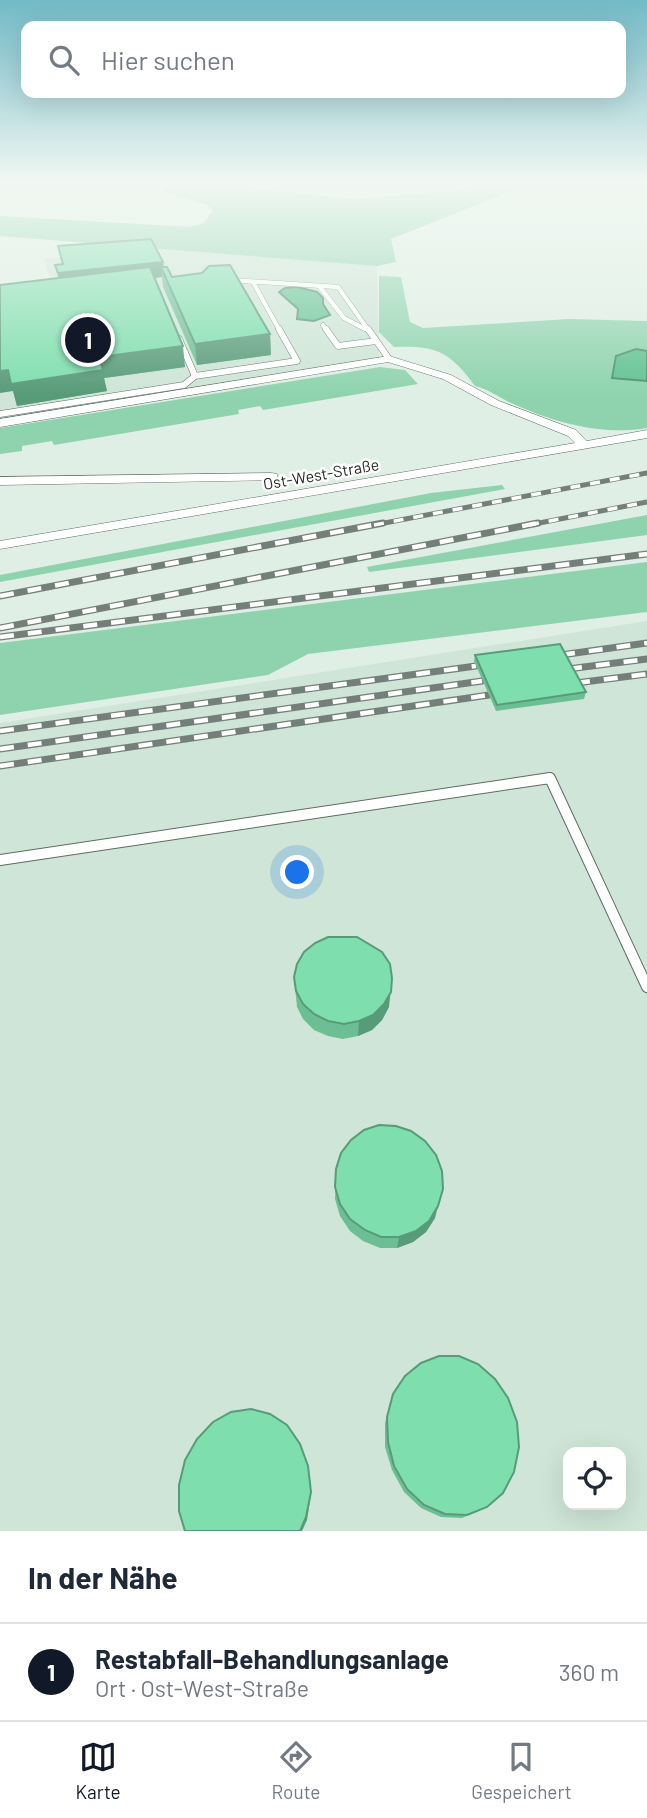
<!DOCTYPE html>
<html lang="de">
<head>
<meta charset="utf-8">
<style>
  body { margin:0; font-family:Barlow,sans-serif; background:#f6f6f7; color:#1f2937 }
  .controls { position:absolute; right:21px; bottom:21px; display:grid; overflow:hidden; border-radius:14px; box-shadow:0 7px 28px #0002 }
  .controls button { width:63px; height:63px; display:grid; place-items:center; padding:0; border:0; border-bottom:2px solid #e0e1e3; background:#fff; color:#1f2937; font:35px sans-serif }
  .you { position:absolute; left:298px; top:873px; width:24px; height:24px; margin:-18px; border:5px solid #fff; border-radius:50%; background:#1a73e8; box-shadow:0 0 0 10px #1a73e833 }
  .badge { display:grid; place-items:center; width:46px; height:46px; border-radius:50%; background:#111827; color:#fff; font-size:23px; font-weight:700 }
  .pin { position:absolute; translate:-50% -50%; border:4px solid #fff; box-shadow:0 2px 7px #0006 }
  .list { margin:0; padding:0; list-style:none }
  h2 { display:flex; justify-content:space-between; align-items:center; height:91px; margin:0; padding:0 28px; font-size:30px }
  h2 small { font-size:23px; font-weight:400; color:#747a83 }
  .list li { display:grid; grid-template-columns:46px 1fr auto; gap:21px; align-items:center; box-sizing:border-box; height:98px; padding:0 28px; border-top:2px solid #e0e1e3 }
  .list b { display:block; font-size:26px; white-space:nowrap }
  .list p { margin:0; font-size:23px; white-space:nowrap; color:#747a83 }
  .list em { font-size:23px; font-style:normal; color:#747a83 }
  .icon { flex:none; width:38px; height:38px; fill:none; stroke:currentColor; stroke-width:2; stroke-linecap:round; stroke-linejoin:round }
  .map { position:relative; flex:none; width:647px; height:1531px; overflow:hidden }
  .search { position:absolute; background:#fff; box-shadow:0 7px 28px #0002; left:21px; right:21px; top:21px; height:77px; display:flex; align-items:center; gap:18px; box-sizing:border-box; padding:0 24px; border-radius:14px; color:#747a83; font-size:26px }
  .sheet { height:189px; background:#fff }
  nav { display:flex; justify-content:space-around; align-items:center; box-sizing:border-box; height:98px; border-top:2px solid #e0e1e3; background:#fff; font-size:19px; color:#747a83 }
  nav a { display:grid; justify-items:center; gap:4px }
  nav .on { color:#111827 }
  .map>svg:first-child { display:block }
  .built { fill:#cee5d7; fill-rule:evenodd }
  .green { fill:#8fd3ae }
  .water { fill:#62c292; stroke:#509572; stroke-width:2 }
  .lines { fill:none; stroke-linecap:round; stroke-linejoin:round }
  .lane-far2-casing { stroke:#5e6c64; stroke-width:5 }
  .lane-far1-casing { stroke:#5e6c64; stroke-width:7 }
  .lane-casing { stroke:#5e6c64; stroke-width:12 }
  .street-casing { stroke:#5e6c64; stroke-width:1 }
  .lane-far2 { stroke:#fff; stroke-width:4.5 }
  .lane-far1 { stroke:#fff; stroke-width:6 }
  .lane { stroke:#fff; stroke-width:10 }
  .street { fill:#fff; fill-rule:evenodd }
  .rail-far1-casing { stroke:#757f79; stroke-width:5 }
  .rail-casing { stroke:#757f79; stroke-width:7 }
  .rail-far1 { stroke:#fff; stroke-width:3.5; stroke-dasharray:10; stroke-linecap:butt }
  .rail { stroke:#fff; stroke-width:4.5; stroke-dasharray:14; stroke-linecap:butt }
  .wall { fill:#6cbf95 }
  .shaded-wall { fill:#589b79 }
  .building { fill:#7edead; stroke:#589b79; stroke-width:2 }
  .labels { text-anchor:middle; stroke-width:5; stroke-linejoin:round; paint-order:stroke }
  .far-street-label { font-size:16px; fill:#252b28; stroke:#fff }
</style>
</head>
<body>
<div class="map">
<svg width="647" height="1531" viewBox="0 0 647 1531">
  <rect width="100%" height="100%" fill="#dfefe5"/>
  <g class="built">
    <path d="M154,247L377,266L379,357L0,420V289L51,282L44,259Z"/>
    <path d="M647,621V1531H0V723ZM568,1452H621V1505H568Z"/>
  </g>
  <g class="green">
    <path d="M217,181L231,186L353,199L457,191L511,181H536L391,239L396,262L377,266L0,236V216L190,227L204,223L213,210L207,205L164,192L166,187Z"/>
    <path d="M379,276L401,277L410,322L423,328L569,319L647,321V428C601,436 552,422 509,402C497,396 488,389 475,386C450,352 437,345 394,347L379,332Z"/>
    <path d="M380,367L405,370L418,384L263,410L260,406L238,410L239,414L54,445L52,441L22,446V451L0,454V428Z"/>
    <path d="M502,485L505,489L0,582V575L431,493Z"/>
    <path d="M647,515V535L369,572L367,567Z"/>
    <path d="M647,562V612L308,654L268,675L0,715V643Z"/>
  </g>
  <g class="water">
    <path d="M297,287L317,292L323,298V304L330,315L314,321L297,319L298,309L279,292L285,288Z"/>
    <path d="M636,349L647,351V381L612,378L616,356Z"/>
  </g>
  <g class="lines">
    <defs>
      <g id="lane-far2">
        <path d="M229,280L338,287L369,331"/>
        <path d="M253,282L280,331"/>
        <path d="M319,286L344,318L365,329"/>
        <path d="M323,325L327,331"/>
      </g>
      <g id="lane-far1">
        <path d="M326,329L338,346L376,341"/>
        <path d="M368,329L389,359"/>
        <path d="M179,339L195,376"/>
        <path d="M0,414L184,385L195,376L297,361L279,329"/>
      </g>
      <path id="lane" d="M0,860L550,778L647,987"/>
      <g id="street">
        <path d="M389,356L451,375L499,401L576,430L587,441L647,430V438L0,549V541L575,443L568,436L491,405L443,379L388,362L0,427V419Z"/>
        <path d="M272,473L277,474V480L0,485V477Z"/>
      </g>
    </defs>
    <use href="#lane-far2" class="lane-far2-casing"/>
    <use href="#lane-far1" class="lane-far1-casing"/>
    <use href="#lane" class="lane-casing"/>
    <use href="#street" class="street-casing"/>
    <use href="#lane-far2" class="lane-far2"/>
    <use href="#lane-far1" class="lane-far1"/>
    <use href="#lane" class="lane"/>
    <use href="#street" class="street"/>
    <defs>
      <g id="rail-far1">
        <path d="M374,525L647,473"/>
        <path d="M529,525L647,502"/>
      </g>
      <g id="rail">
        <path d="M0,596L383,523"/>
        <path d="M0,628L538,523"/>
        <path d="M0,637L647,554"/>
        <path d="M561,655L647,643"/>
        <path d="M568,669L647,659"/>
        <path d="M576,683L647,674"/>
        <path d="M0,731L476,666"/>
        <path d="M0,749L482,681"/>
        <path d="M0,766L489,695"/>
      </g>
    </defs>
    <use href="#rail-far1" class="rail-far1-casing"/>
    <use href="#rail" class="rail-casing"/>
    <use href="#rail-far1" class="rail-far1"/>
    <use href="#rail" class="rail"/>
  </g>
  <g class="wall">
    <path d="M58,246L163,262L164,267L172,277L270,334L271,355L197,365L163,287L162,277L155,278L185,367L104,378L107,391L17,406L13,391L58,278L55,265L62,264Z"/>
    <path d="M475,655L586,692L584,699L496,711L474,661Z"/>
    <path d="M294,977L389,1007L382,1020L372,1030L358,1036L343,1039L328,1036L314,1030L303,1019L297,1007Z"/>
    <path d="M336,1169L435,1218L426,1232L413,1242L397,1248H380L363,1241L350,1231L340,1216L335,1199Z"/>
    <path d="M393,1394L487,1507L462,1518L441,1517L421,1508L404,1492L392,1470L385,1447V1423Z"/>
  </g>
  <g class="shaded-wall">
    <path d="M163,262L165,277L161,267L162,277L61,289L58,273Z"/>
    <path d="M270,334L271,355L197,365L195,344Z"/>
    <path d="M183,346L185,367L104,378L107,391L17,406L13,391L0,393V371Z"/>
    <path d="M392,978L389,1007L382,1020L372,1030L358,1036L359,1021Z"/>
    <path d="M438,1206L435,1218L426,1232L413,1242L397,1248L399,1237Z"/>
    <path d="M308,1466L311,1495L307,1520L302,1531H300Z"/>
  </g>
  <g class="building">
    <path d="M151,239L163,262L58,273L55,265L63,264L58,246Z"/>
    <path d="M230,265L270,334L195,344L161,267H167L172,277L202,273L209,266Z"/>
    <path d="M150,267L183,346L99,357L103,370L11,384L8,370L0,371V285Z"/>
    <path d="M560,644L586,692L497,705L475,655Z"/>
    <path d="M328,937H357L382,952L390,964L392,978L391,992L384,1004L373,1015L359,1021L344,1024L328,1021L314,1014L303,1004L296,991L294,977L297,964L304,952L315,943Z"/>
    <path d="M379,1125L396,1126L411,1131L425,1141L436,1155L442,1171L443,1189L438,1206L429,1221L416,1231L399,1237H381L365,1230L350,1219L340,1204L335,1187L336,1169L341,1153L351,1140L364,1130Z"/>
    <path d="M439,1356H459L478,1364L495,1379L508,1398L517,1422L519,1447L514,1472L503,1493L487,1507L467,1515L445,1514L424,1505L407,1489L394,1466L388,1442L387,1417L393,1394L405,1376L421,1363Z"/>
    <path d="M251,1409L270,1414L287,1425L300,1444L308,1466L311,1492L306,1517L300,1531H185L179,1511V1485L185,1460L197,1439L213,1422L231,1412Z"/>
  </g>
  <linearGradient id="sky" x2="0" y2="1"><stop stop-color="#72bac6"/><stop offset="0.46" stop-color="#f1f8f3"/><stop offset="1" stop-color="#f1f8f3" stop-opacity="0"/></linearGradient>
  <rect width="647" height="395" fill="url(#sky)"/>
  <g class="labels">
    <g class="far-street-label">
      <text transform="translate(321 474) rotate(-10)" y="6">Ost-West-Straße</text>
    </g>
  </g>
</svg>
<div class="controls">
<button><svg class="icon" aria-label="locate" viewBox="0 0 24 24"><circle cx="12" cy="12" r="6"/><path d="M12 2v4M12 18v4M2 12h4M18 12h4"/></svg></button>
</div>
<div class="you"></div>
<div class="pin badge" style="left:88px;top:340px">1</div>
<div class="search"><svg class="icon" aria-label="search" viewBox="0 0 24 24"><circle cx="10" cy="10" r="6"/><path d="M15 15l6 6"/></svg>Hier suchen</div>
</div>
<section class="sheet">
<h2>In der Nähe<small></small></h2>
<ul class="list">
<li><span class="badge">1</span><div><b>Restabfall-Behandlungsanlage</b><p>Ort · Ost-West-Straße</p></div><em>360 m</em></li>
</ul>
</section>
<nav>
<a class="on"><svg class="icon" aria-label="map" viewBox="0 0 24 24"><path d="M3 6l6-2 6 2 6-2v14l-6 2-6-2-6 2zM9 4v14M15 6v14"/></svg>Karte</a>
<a><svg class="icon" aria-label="directions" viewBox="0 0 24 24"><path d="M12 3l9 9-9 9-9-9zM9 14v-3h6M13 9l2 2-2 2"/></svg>Route</a>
<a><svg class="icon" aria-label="saved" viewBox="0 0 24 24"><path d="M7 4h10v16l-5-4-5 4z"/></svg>Gespeichert</a>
</nav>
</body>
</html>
